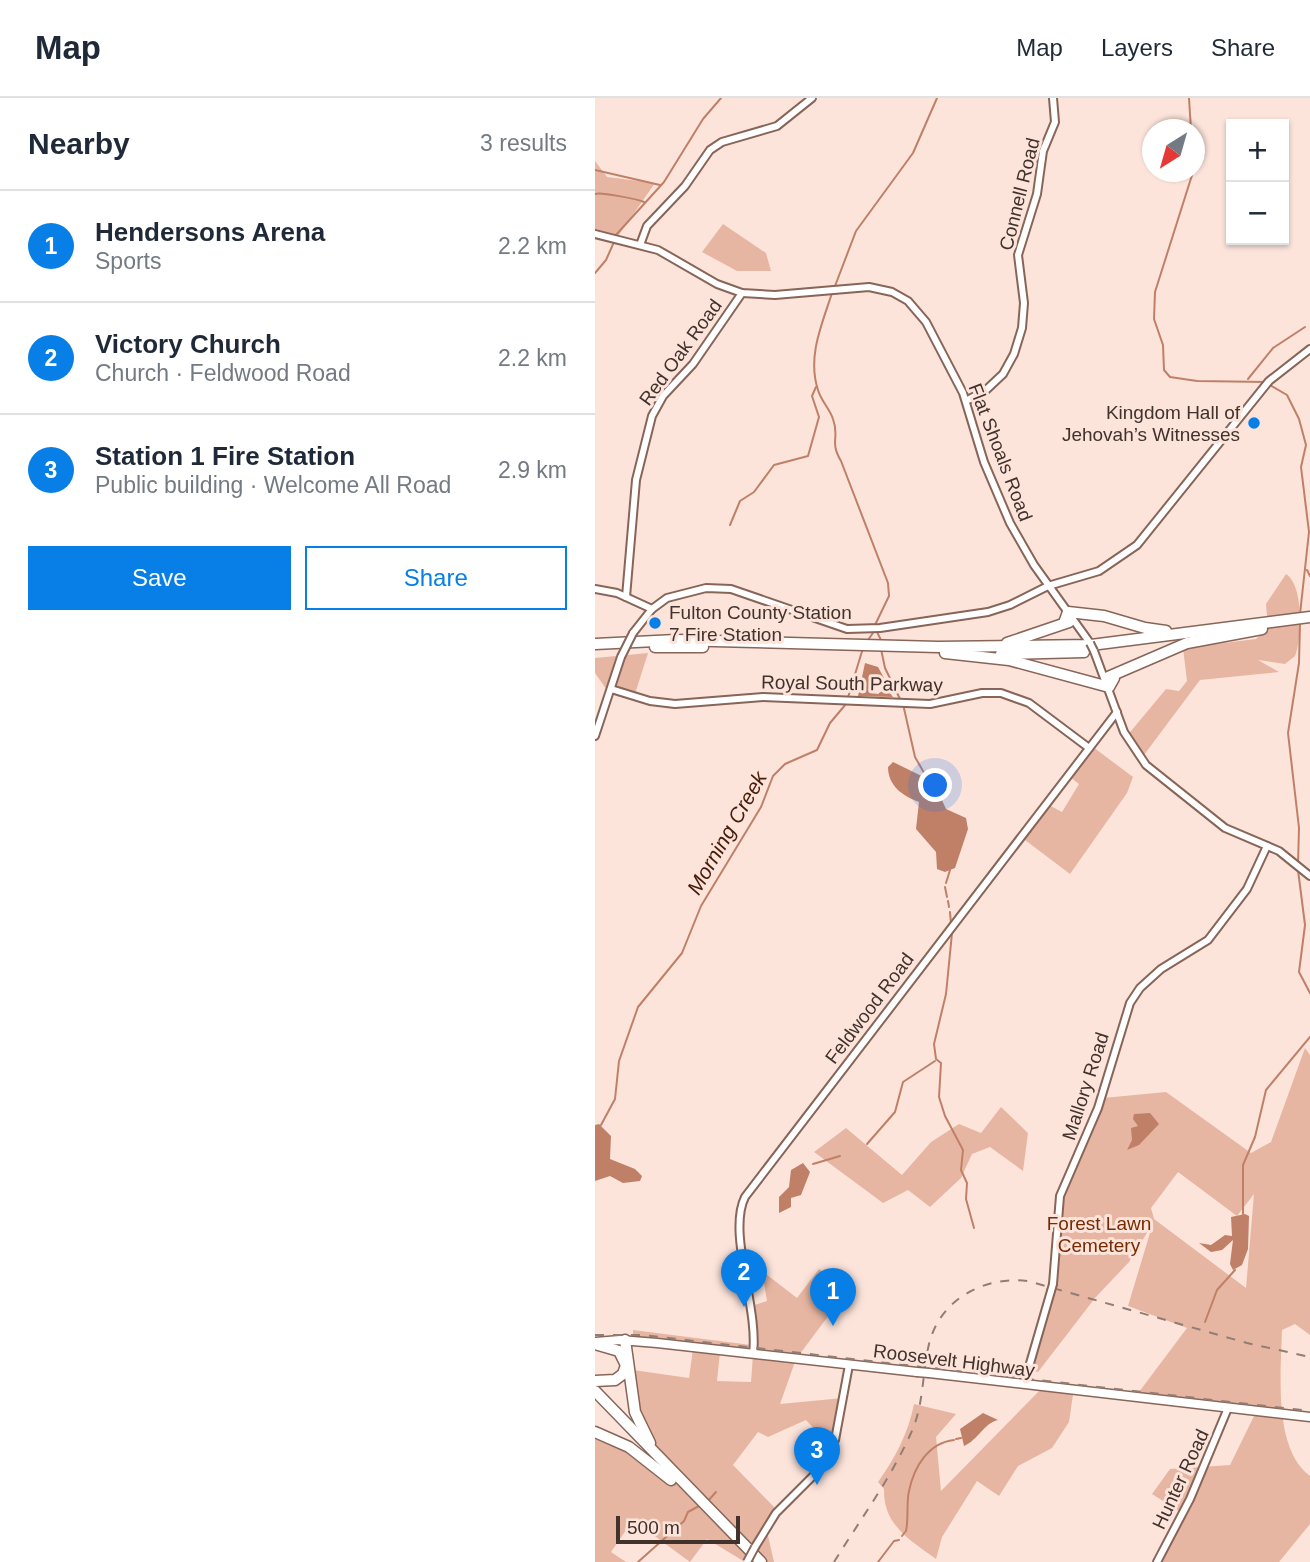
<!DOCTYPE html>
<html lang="en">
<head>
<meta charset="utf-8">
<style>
  body { margin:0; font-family:Helvetica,sans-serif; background:#f2f2f3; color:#1f2937 }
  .controls { position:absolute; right:21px; top:21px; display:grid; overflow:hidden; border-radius:0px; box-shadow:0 2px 5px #0004 }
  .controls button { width:63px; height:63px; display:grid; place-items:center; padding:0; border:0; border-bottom:2px solid #e0e1e3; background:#fff; color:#1f2937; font:35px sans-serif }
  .compass { position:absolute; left:547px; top:21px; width:63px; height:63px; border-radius:50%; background:#fff; box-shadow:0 2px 5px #0004; rotate:217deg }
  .scale { position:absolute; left:21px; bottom:18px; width:124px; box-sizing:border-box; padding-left:7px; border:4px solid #41322c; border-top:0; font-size:19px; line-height:24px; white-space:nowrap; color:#41322c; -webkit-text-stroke:5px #fce4db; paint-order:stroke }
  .you { position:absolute; left:341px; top:688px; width:24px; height:24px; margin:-18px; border:5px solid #fff; border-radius:50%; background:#1a73e8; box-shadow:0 0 0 10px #1a73e833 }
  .badge { display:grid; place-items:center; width:46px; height:46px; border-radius:50%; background:#077fe6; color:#fff; font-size:23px; font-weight:700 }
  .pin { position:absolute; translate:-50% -58px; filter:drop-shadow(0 2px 4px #0008) }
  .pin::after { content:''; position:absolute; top:37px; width:24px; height:21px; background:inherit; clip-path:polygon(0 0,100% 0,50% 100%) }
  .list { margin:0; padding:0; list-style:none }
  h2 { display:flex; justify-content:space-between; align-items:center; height:91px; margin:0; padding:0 28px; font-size:30px }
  h2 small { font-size:23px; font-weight:400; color:#747a83 }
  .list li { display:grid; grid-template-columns:46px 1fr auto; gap:21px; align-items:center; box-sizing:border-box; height:112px; padding:0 28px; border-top:2px solid #e0e1e3 }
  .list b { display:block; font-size:26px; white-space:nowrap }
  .list p { margin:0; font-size:23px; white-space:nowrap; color:#747a83 }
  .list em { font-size:23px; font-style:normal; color:#747a83 }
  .actions { display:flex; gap:14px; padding:21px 28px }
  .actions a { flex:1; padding:16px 0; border:2px solid #077fe6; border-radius:0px; text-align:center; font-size:24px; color:#077fe6 }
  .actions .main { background:#077fe6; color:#fff }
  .map { position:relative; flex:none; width:715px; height:1464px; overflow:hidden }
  header { display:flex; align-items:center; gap:42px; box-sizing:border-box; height:98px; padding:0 35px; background:#fff; border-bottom:2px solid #e0e1e3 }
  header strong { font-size:33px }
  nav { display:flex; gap:38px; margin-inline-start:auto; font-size:24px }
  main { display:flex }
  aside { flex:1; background:#fff }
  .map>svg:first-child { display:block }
  .green { fill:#e7b6a2; fill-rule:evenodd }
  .water { fill:#bf8067 }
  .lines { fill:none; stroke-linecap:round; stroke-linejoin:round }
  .stream { stroke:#bf8067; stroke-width:2 }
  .secondary-casing { stroke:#876558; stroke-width:10 }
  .primary-casing { stroke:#876558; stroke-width:11 }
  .highway-casing { stroke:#876558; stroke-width:13 }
  .secondary { stroke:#fff; stroke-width:6 }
  .primary { stroke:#fff; stroke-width:8 }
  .highway { stroke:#fff; stroke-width:10 }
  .rail { stroke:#907d76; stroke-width:2; stroke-dasharray:9 9; stroke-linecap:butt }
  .secondary-bridge-casing { stroke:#876558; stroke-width:10; stroke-linecap:butt }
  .primary-bridge-casing { stroke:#876558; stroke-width:11; stroke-linecap:butt }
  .secondary-bridge { stroke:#fff; stroke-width:6 }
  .primary-bridge { stroke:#fff; stroke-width:8 }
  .poi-dot { fill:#077fe6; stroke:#fce4db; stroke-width:2.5 }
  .labels { text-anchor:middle; stroke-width:6; stroke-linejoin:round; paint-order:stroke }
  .street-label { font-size:19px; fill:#41322c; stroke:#fce4db }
  .poi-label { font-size:19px; fill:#41322c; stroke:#fce4db; text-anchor:end }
  .park-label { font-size:19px; fill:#782b02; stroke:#fce4db }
  .water-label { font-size:21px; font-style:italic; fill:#461c0a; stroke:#fce4db }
</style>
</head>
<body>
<header>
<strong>Map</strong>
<nav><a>Map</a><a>Layers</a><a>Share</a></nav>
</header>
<main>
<aside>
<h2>Nearby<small>3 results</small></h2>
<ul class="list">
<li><span class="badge">1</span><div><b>Hendersons Arena</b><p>Sports</p></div><em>2.2 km</em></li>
<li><span class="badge">2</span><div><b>Victory Church</b><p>Church · Feldwood Road</p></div><em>2.2 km</em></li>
<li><span class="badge">3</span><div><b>Station 1 Fire Station</b><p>Public building · Welcome All Road</p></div><em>2.9 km</em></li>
</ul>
<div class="actions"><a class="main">Save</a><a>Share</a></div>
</aside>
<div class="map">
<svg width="715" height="1464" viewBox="0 0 715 1464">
  <rect width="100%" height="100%" fill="#fce4db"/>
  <g class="green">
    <path d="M0,63L12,79L60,85L21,141L0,136Z"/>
    <path d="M128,126L171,155L176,173H142L107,154Z"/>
    <path d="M691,476C709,487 707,541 700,558L690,566L663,562L684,574L605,582L546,661L531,639L571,591L584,593L592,583L588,550L661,541L673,530L671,506Z"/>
    <path d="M53,555L39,599L18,589L14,595L0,575V560Z"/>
    <path d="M498,649L538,679L532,695L475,776L426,739L452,706L467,714L484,686L475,679Z"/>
    <path d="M710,950L715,957V1237L700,1226L687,1232C686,1274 678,1351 715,1378V1426L684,1464H562L587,1415L557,1396L575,1371L635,1367L661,1314L541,1298L592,1230L533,1208L558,1125L534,1164L500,1200L443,1274L431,1273L461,1181L463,1123L470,1087L485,1058L508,1000L571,994L656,1055L676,1044ZM583,1074L642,1118L659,1096L651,1190L559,1121L556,1110Z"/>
    <path d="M406,1009L433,1035L428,1073L395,1049L377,1056L366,1080L335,1109L313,1092L288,1105L219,1054L251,1030L307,1077L336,1044L364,1026L386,1035Z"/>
    <path d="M224,1171L252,1193L201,1261L185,1306L248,1300L236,1349L211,1322L173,1339L163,1334L138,1367L181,1411L170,1424L179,1464H150L112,1441L95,1464L38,1422L16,1454L31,1464H0V1341L46,1357L66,1369L43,1307L38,1272L94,1280L98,1251L38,1244V1232L156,1247L153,1209L172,1203L167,1173L202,1200ZM125,1254L158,1257L156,1284L122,1283Z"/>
    <path d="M448,1289L479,1290L474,1324L457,1350L423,1368L404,1398L382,1383L347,1439L341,1461C315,1442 288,1427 289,1391L283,1384C300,1360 313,1336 319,1306L361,1316L341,1339L346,1393Z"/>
  </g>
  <g class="water">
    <path d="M270,565L283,569L289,580L281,581L276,587V595L283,596L291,590L298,599L263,598Z"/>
    <path d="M298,664L347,688L346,700L351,711L371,720L373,731L360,770L350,774L342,771L341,754L321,731L324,704C308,698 293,688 293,669Z"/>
    <path d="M539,1016L555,1015L564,1026L544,1047L532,1052L537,1042L536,1030L543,1028L538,1021Z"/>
    <path d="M4,1026L16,1038L15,1061L40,1071L47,1078L45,1083L28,1085L15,1078L0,1083V1027Z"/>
    <path d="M208,1065L215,1074L206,1097L196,1100V1109L184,1115V1099L194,1089L196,1072Z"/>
    <path d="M650,1116L654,1118L653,1151L647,1167L638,1172L635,1166L638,1142L627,1152L616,1154L604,1145L616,1147L630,1137L637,1138L636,1119Z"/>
    <path d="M388,1315L403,1322C389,1325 383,1342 369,1348L365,1331Z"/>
  </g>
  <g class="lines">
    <g class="stream">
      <path d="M594,0L596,32"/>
      <path d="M0,72L65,87"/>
      <path d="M598,74L560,194L559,221L568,247L569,272L575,279L602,283L671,284"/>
      <path d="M0,96C6,94 42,101 49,104"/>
      <path d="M20,138L69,84L108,21L126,0"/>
      <path d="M0,175L11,162L19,144"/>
      <path d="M240,188L261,133L318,55L342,0"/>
      <path d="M237,195C227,226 212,259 223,292C226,303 235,311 238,321C245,340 234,343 246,363L293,485L294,498L280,527"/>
      <path d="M653,281L678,250L710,229"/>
      <path d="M675,287L692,297L704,321L711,347L706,369L714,434L705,516"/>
      <path d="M135,427L145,403L159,394L179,367L213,358L224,319L217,298L221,289"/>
      <path d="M712,472L715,478"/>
      <path d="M281,532L286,542"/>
      <path d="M273,542L280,532"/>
      <path d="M286,551L290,570L305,601"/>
      <path d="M308,606L320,659L332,680"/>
      <path d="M703,766L704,730L693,635L704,565L705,525"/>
      <path d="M703,772L710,827L704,874L715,895"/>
      <path d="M351,785L355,772"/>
      <path d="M350,789L352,799"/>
      <path d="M353,803L354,809"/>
      <path d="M355,814L356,826"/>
      <path d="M357,835L351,896L339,946L341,961L346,965L344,999L350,1018L368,1052L366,1072L372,1085L371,1101L379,1130"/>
      <path d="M6,1027L20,1001L24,963L43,909L87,855L106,808L166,709L178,678L190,666L222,652L235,625L251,606L268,550"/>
      <path d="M272,1046L300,1014L308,984L340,963"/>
      <path d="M218,1066L245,1058"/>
      <path d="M648,1116V1067L660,1039L671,992L715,939"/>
      <path d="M610,1224L622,1192L640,1172"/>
      <path d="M361,1341L366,1340"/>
      <path d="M112,1404L121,1394"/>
      <path d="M311,1433C314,1419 311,1406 314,1393C319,1369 333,1345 359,1342"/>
      <path d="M307,1438L310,1434"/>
      <path d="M43,1464L89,1423L93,1414L104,1408"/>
      <path d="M283,1464L299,1443L304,1442"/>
    </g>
    <defs>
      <g id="secondary">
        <path d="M0,136L63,152L122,186L147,195L180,197L274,189L297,194L313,203L331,224L368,295L389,364L415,425L439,467L495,545"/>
        <path d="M45,147L52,128L90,88L115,52L127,44L182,28L217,0"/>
        <path d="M371,303L391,292L408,276L419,256L427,230L429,205L423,157L442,96L448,53L460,24L458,0"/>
        <path d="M0,491L22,495L57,511"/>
        <path d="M31,499L41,382L57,318L68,298L98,266L147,195"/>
        <path d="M38,535L57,511L72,500L111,490L136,491L252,531L285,530L393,514L415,507L453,488L504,473L542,447L674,283L715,251"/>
        <path d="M499,553L529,634L551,667L630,730L684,753L715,778"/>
        <path d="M16,591L55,603L80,606L168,599L335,606L387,595H406L434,605L494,650"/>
        <path d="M0,638L26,559"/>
        <path d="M458,1186L465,1098L503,1010L535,905L545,890L566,871L613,842L652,791L672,748"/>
        <path d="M158,1256C164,1210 132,1135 150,1099L522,614"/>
        <path d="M429,1286L456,1193"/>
        <path d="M160,1449L181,1415L229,1367L240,1342L254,1267"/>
        <path d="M562,1464L595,1401L633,1310"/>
      </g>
      <g id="primary">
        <path d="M0,1244L25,1242L62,1245L322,1274"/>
        <path d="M334,1275L715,1319"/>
      </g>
      <g id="highway">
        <path d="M469,525L473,514L509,518L550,530L571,533"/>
        <path d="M412,545L474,524"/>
        <path d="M0,546L81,542L343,549L496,547L715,519"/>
        <path d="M60,549H108"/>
        <path d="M350,555L414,562L514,589L519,580"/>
        <path d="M406,556L489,554"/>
        <path d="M513,579L592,545L667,531"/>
        <path d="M30,1242L40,1314L55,1345"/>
        <path d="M0,1246L24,1253L31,1267L28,1276L20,1282L0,1283"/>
        <path d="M0,1293L166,1464"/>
        <path d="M0,1334L34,1349L76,1382"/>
      </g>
    </defs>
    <use href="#secondary" class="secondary-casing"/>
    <use href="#primary" class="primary-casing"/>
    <use href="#highway" class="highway-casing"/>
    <use href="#secondary" class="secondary"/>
    <use href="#primary" class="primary"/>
    <use href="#highway" class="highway"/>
    <g class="rail">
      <path d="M0,1237H47L715,1313"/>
      <path d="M239,1464C265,1422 296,1380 316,1335C329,1307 327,1276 334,1246C345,1201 389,1178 433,1183L652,1245L715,1259"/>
    </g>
    <defs>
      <g id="secondary-bridge">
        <path d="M495,545L499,553"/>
        <path d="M26,559L38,535"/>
        <path d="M456,1193L458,1186"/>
        <path d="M152,1464L160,1449"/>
      </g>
      <path id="primary-bridge" d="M322,1274L334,1275"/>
    </defs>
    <use href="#secondary-bridge" class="secondary-bridge-casing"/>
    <use href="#primary-bridge" class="primary-bridge-casing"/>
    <use href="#secondary-bridge" class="secondary-bridge"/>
    <use href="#primary-bridge" class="primary-bridge"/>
  </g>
  <g class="poi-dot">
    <circle cx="659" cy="325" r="7"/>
    <circle cx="60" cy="525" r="7"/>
  </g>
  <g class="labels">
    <g class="street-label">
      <text transform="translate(424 96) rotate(-76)" y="7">Connell Road</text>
      <text transform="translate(85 254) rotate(-54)" y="7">Red Oak Road</text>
      <text transform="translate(406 354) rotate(69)" y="7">Flat Shoals Road</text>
      <text transform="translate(257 585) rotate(1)" y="7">Royal South Parkway</text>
      <text transform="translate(274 910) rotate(-53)" y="7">Feldwood Road</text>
      <text transform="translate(490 988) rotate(-72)" y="7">Mallory Road</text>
      <text transform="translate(359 1262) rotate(7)" y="7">Roosevelt Highway</text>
      <text transform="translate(585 1381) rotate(-65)" y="7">Hunter Road</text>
    </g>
    <g class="poi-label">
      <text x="645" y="321">Kingdom Hall of<tspan x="645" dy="22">Jehovah’s Witnesses</tspan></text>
      <text x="74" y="521" text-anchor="start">Fulton County Station<tspan x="74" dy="22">7 Fire Station</tspan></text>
    </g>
    <g class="park-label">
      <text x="504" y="1132">Forest Lawn<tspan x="504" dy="22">Cemetery</tspan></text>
    </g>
    <g class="water-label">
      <text transform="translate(132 735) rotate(-60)" y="7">Morning Creek</text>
    </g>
  </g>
</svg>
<div class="controls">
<button>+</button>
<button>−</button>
</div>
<svg class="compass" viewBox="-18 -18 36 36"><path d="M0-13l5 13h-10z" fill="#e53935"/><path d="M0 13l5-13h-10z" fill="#747a83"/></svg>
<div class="scale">500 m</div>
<div class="you"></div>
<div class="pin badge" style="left:238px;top:1228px">1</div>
<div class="pin badge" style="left:149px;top:1209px">2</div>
<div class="pin badge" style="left:222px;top:1387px">3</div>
</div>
</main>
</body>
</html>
